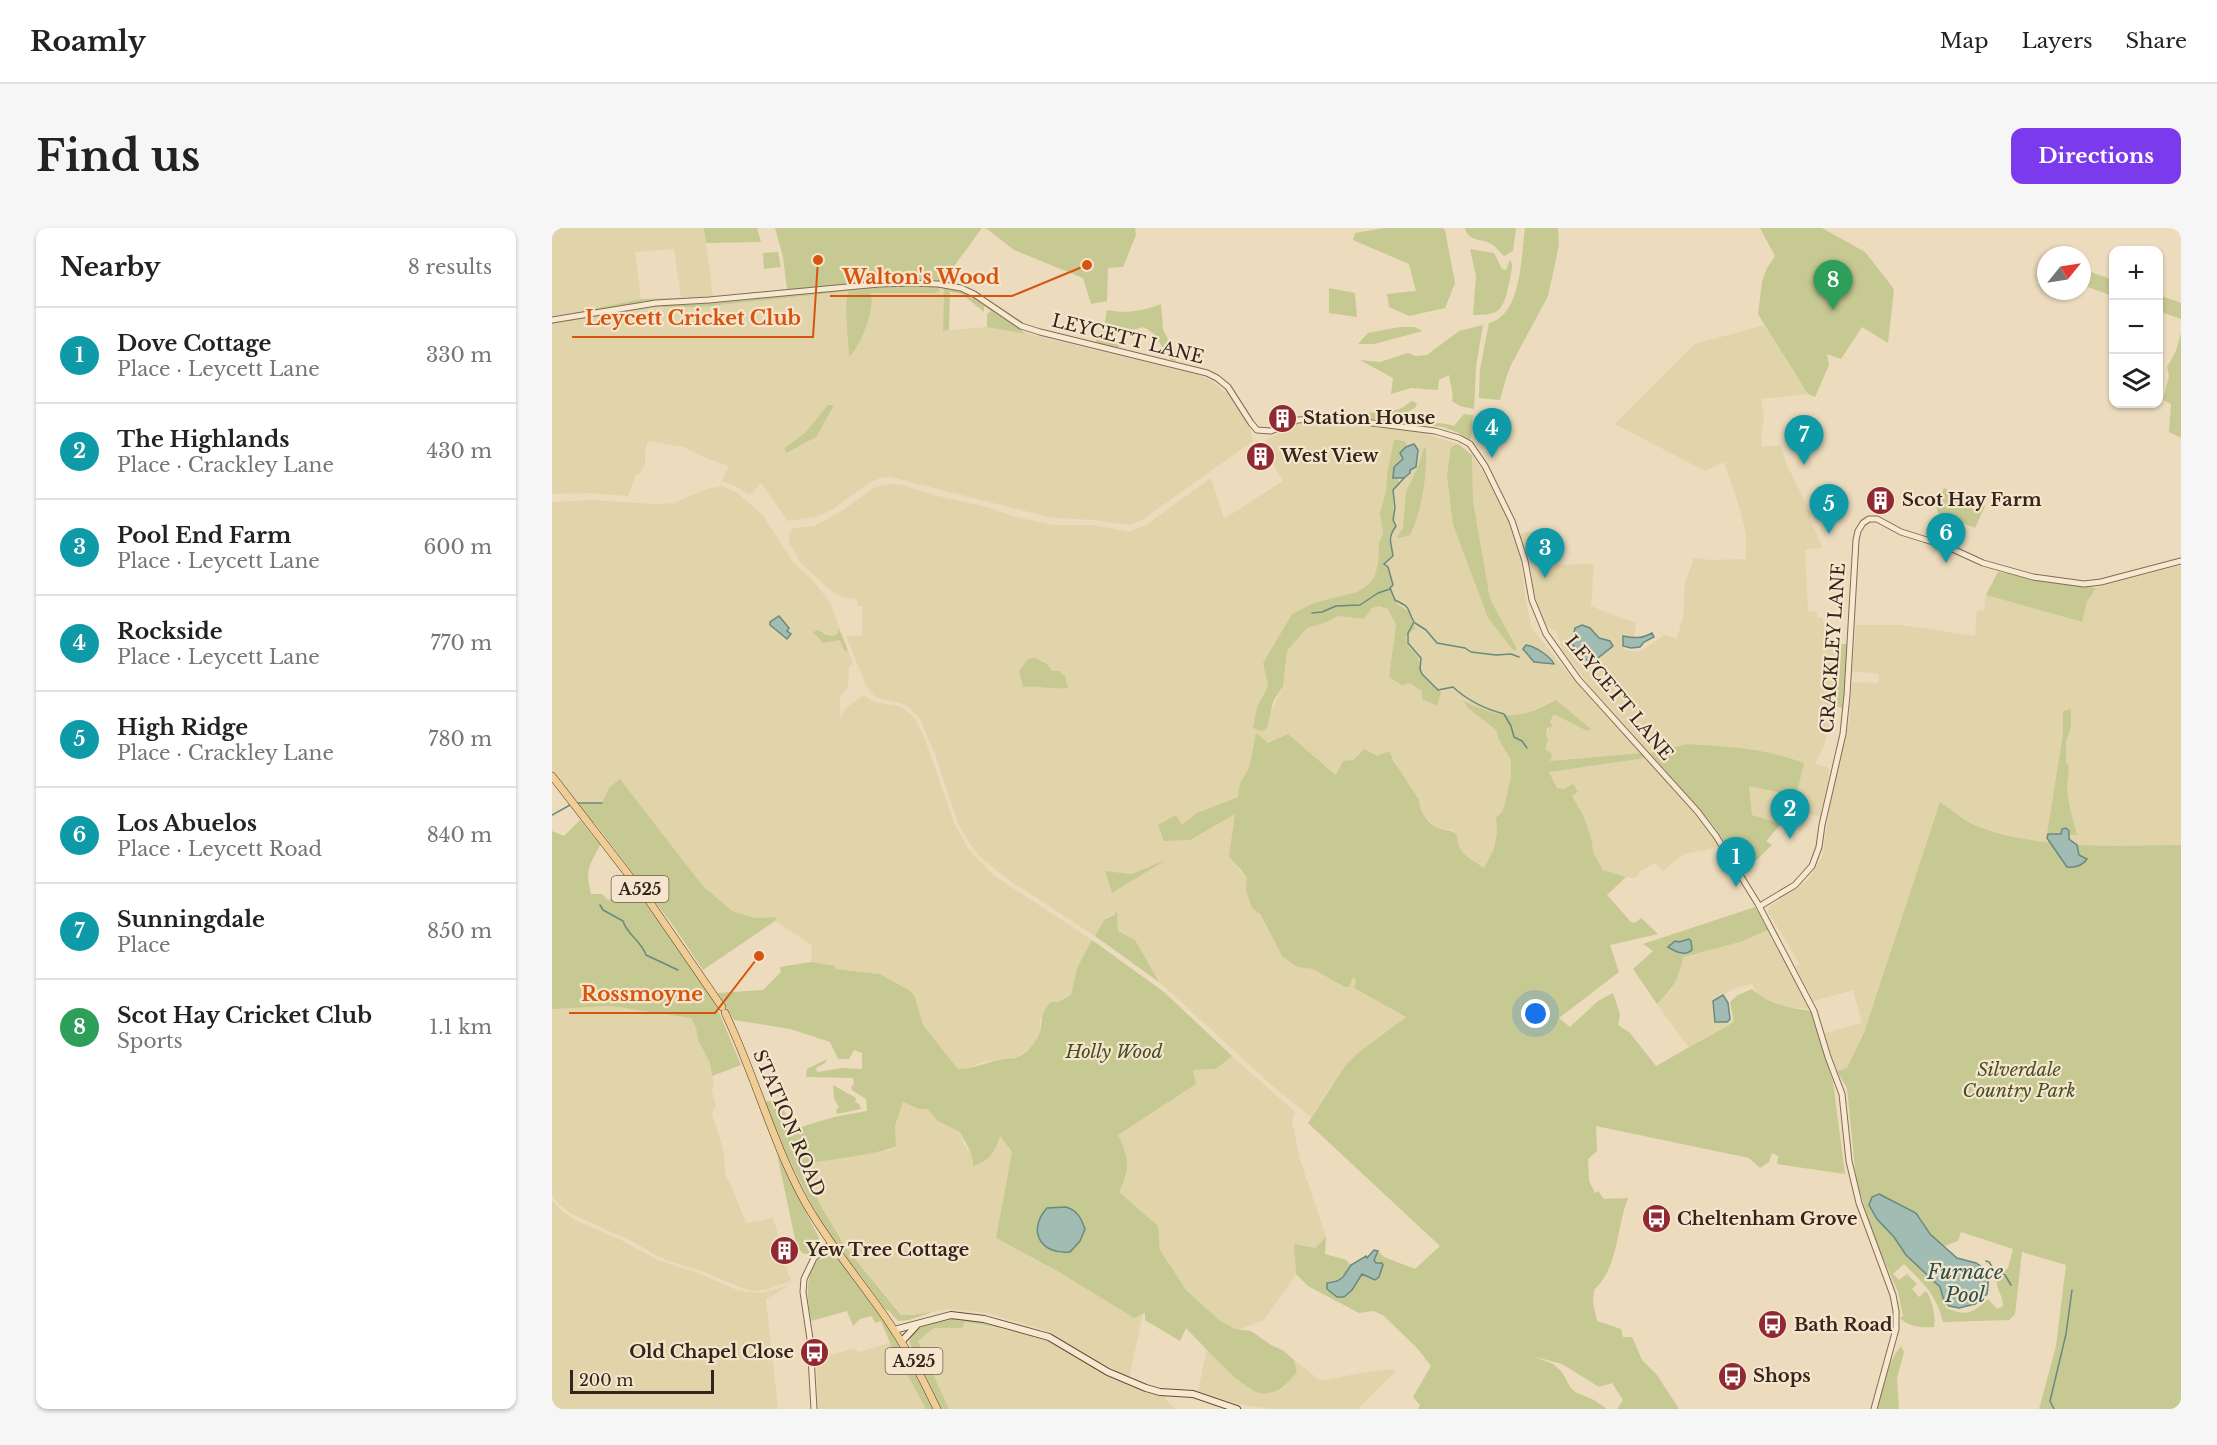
<!DOCTYPE html>
<html lang="en">
<head>
<meta charset="utf-8">
<style>
	body { margin:0; font-family:"Libre Baskerville",serif; background:#f6f6f6; color:#222 }
	.controls { position:absolute; right:18px; top:18px; display:grid; overflow:hidden; border-radius:12px; box-shadow:0 2px 4px #0004 }
	.controls button { width:54px; height:54px; display:grid; place-items:center; padding:0; border:0; border-bottom:2px solid #e0e0e0; background:#fff; color:#222; font:30px sans-serif }
	.compass { position:absolute; left:1485px; top:18px; width:54px; height:54px; border-radius:50%; background:#fff; box-shadow:0 2px 4px #0004; rotate:60deg }
	.scale { position:absolute; left:18px; bottom:15px; width:144px; box-sizing:border-box; padding-left:6px; border:3px solid #33251b; border-top:0; font-size:16px; line-height:21px; white-space:nowrap; color:#33251b; -webkit-text-stroke:4px #f4e5cc; paint-order:stroke }
	.you { position:absolute; left:984px; top:786px; width:21px; height:21px; margin:-15px; border:4px solid #fff; border-radius:50%; background:#1a73e8; box-shadow:0 0 0 9px #1a73e833 }
	.badge { display:grid; place-items:center; width:39px; height:39px; border-radius:50%; background:#7c3aed; color:#fff; font-size:20px; font-weight:700 }
	.pin { position:absolute; translate:-50% -50px; filter:drop-shadow(0 2px 3px #0008) }
	.pin::after { content:''; position:absolute; top:32px; width:21px; height:18px; background:inherit; clip-path:polygon(0 0,100% 0,50% 100%) }
	.list { margin:0; padding:0; list-style:none }
	h2 { display:flex; justify-content:space-between; align-items:center; height:78px; margin:0; padding:0 24px; font-size:26px }
	h2 small { font-size:20px; font-weight:400; color:#767676 }
	.list li { display:grid; grid-template-columns:39px 1fr auto; gap:18px; align-items:center; box-sizing:border-box; height:96px; padding:0 24px; border-top:2px solid #e0e0e0 }
	.list b { display:block; font-size:22px; white-space:nowrap }
	.list p { margin:0; font-size:20px; white-space:nowrap; color:#767676 }
	.list em { font-size:20px; font-style:normal; color:#767676 }
	.icon { flex:none; width:33px; height:33px; fill:none; stroke:currentColor; stroke-width:2; stroke-linecap:round; stroke-linejoin:round }
	.map { position:relative; flex:none; width:1629px; height:1181px; overflow:hidden; border-radius:12px }
	header { display:flex; align-items:center; gap:36px; box-sizing:border-box; height:84px; padding:0 30px; background:#fff; border-bottom:2px solid #e0e0e0 }
	header strong { font-size:28px }
	nav { display:flex; gap:33px; margin-inline-start:auto; font-size:21px }
	.intro { display:flex; align-items:center; justify-content:space-between; box-sizing:border-box; height:144px; padding:0 36px }
	h1 { margin:0; font-size:42px }
	.button { padding:15px 27px; border-radius:12px; background:#7c3aed; color:#fff; font-size:21px; font-weight:700 }
	main { display:flex; gap:36px; padding:0 36px }
	aside { flex:1; background:#fff; border-radius:12px; box-shadow:0 2px 4px #0004 }
	.map>svg:first-child { display:block }
	.farmland { fill:#e1d4ab; fill-rule:evenodd }
	.green { fill:#c6c992; fill-rule:evenodd }
	.water { fill:#a1bdb3; stroke:#698a7f; stroke-width:1.5 }
	.lines { fill:none; stroke-linecap:round; stroke-linejoin:round }
	.stream { stroke:#698a7f; stroke-width:1.5 }
	.tertiary-casing { stroke:#836b57; stroke-width:7 }
	.secondary-casing { stroke:#644d3b; stroke-width:8 }
	.primary-casing { stroke:#503a2c; stroke-width:8 }
	.tertiary { stroke:#f7e9d0; stroke-width:5 }
	.secondary { stroke:#f7e9d0; stroke-width:6 }
	.primary { stroke:#efcd95; stroke-width:7 }
	.labels { text-anchor:middle; stroke-width:4.5; stroke-linejoin:round; paint-order:stroke }
	.shield { fill:#f4e5cc; stroke:#6d5f50; stroke-width:1.5 }
	.shield-label { font-size:16px; font-weight:bold; fill:#33251b }
	.street-label { font-size:18px; fill:#33251b; stroke:#f4e5cc }
	.poi-label { font-size:18px; font-weight:bold; fill:#33251b; stroke:#f4e5cc; text-anchor:start }
	.park-label { font-size:18px; font-style:italic; fill:#474e23; stroke:#f4e5cc }
	.water-label { font-size:20px; font-style:italic; fill:#2b524d; stroke:#f4e5cc }
	.leader { fill:none; stroke:#d6540e; stroke-width:2 }
	.callout-dot { fill:#d6540e; stroke:#f4e5cc; stroke-width:2 }
	.callout-label { font-size:20px; text-anchor:middle; font-weight:bold; fill:#d6540e; stroke:#f4e5cc; stroke-width:4.5; stroke-linejoin:round; paint-order:stroke }
</style>
</head>
<body>
<header>
<strong>Roamly</strong>
<nav><a>Map</a><a>Layers</a><a>Share</a></nav>
</header>
<div class="intro"><h1>Find us</h1><a class="button">Directions</a></div>
<main>
<aside>
<h2>Nearby<small>8 results</small></h2>
<ul class="list">
<li><span class="badge" style="background:#0f9aa8">1</span><div><b>Dove Cottage</b><p>Place · Leycett Lane</p></div><em>330 m</em></li>
<li><span class="badge" style="background:#0f9aa8">2</span><div><b>The Highlands</b><p>Place · Crackley Lane</p></div><em>430 m</em></li>
<li><span class="badge" style="background:#0f9aa8">3</span><div><b>Pool End Farm</b><p>Place · Leycett Lane</p></div><em>600 m</em></li>
<li><span class="badge" style="background:#0f9aa8">4</span><div><b>Rockside</b><p>Place · Leycett Lane</p></div><em>770 m</em></li>
<li><span class="badge" style="background:#0f9aa8">5</span><div><b>High Ridge</b><p>Place · Crackley Lane</p></div><em>780 m</em></li>
<li><span class="badge" style="background:#0f9aa8">6</span><div><b>Los Abuelos</b><p>Place · Leycett Road</p></div><em>840 m</em></li>
<li><span class="badge" style="background:#0f9aa8">7</span><div><b>Sunningdale</b><p>Place</p></div><em>850 m</em></li>
<li><span class="badge" style="background:#2e9e5b">8</span><div><b>Scot Hay Cricket Club</b><p>Sports</p></div><em>1.1 km</em></li>
</ul>
</aside>
<div class="map">
<svg width="1629" height="1181" viewBox="0 0 1629 1181">
	<rect width="100%" height="100%" fill="#ecdbbd"/>
	<g class="farmland">
		<path d="M0,0h152l9,69h-32l-7,-48 -39,3 6,47 -89,18z"/>
		<path d="M392,60l-1,43 44,-4 21,2 191,46 10,4 19,15 22,34 3,13 -111,79 -13,5 -35,-5 -41,-2 -163,-41 -9,1 -11,4 -37,27 -14,7 -31,5 -27,-38 -11,12 -17,-10 -12,-4 8,-15 -21,-7 -25,-12 -35,-6 -3,10v13l-6,10h-3l-8,22 -41,-3 -35,1v-170l101,-17h48l149,-16z"/>
		<path d="M1213,97l43,69 -47,5 3,19 -3,16 1,13 19,-2 5,18 26,53 -2,2 12,29 -17,3 3,61 9,1v6h5l14,38 1,48 -14,44 -8,16 14,4 -1,14 -8,35 -12,-3 -7,18 -49,-17 -3,-30 46,11 8,-33 -38,-9 -48,-8 -30,-2 -37,9 -61,-68 -27,-36 -5,-16 -11,-8 -7,-15 -7,-24 -2,-21 -10,-32 26,-3 3,35 45,-1 -3,42 32,13 13,3 -2,16 -12,-2 2,14 15,2 25,-17 13,3 6,-20 2,-35 9,-25 17,2 35,-1v-26l-8,-30 -14,-41 -19,9 -90,-47 80,-80z"/>
		<path d="M763,194h19l81,9 43,13 -7,3 2,78 35,93 29,31 -27,-50 -17,-98 -1,-46 27,44 15,35 6,21 6,48 6,25 34,43 75,82 -92,8 -4,-12 1,-13 8,-23 33,17 -41,-25 -27,11 -25,-2 -26,-6 28,22 3,10 12,19v17l-6,28 -3,9 -6,5 1,13 -3,18 -10,20 -19,-13 -8,-12v-9l-5,-5 -15,-2 -13,-12 -34,-64 -13,4 -18,-3 -22,22 -49,-41 -20,9 -12,-9 -7,34 -9,15 -2,14 -41,16 -33,28 71,-28 4,57 8,7 -1,13 36,66 15,11 16,2 32,18 8,-10 3,2 -2,9 52,29 -48,36 -13,13 -34,51 -37,-30 -115,-105 -24,-42 -17,-9 -1,-19 -13,8 -9,16 -86,-56 -31,-25 -15,-22 -6,-13 -22,-66 -16,-37 -13,-12 -31,-8 -9,-12 -20,-49h16v-30h-5v-7l-14,-1 -14,-9 -29,-27 -11,-20v-8l4,-6 22,-2 28,-16 32,-23 16,-3 11,1 36,11 49,11 25,9 41,9h41l35,7 17,-7 65,-47 13,41 59,-38 -12,-20 -6,-20 30,-16zM842,213h10l3,3 -1,3 8,-3 -3,25 -18,21 2,18 -2,12v12l-3,3 -1,7 3,9 -1,7 -7,6 4,4 3,10 -1,10 7,16 11,7 -1,33 11,13 2,12 17,37 -15,-7v-8l-12,-9 -21,-5 7,-52 -8,-16 -9,-4 -7,3 -8,11 -27,-3 -10,6 -20,6 -20,23 -4,35 -12,26 -14,-5 11,-21 -5,-23 30,-49 42,-16 22,-6 12,-8 5,-6 4,-14 1,-21 4,-11 4,-58zM608,635l-48,30 -7,-21 27,2z"/>
		<path d="M170,258l14,6 26,22 31,48 18,17 19,23 23,62 -4,2 -1,21 -8,9v22l6,-10 17,-13 11,7 25,4 14,10 10,18 32,91 14,25 24,25 99,65 -15,28 -6,27 -13,7 -18,17v14l-8,13 -15,11 -34,5 -17,7h-8l-35,-44 -8,-28 -35,-23 -46,-5v-3l-23,-4 1,-17 -37,-24 1,-4 -21,1 -23,-7 -30,-26 -82,-106 -26,43 -42,-51v-269l38,-2 65,4 19,-1 32,-14z"/>
		<path d="M1629,337v284l-104,-4 -5,-3 -3,-7h8l-8,-31 -2,-16 2,-21 -3,-6v-19l5,-15 -8,-16v23l-16,104 8,11 -5,-3 -73,-19 -36,-23 -63,205 -16,26 -15,33 -10,3 -13,-38 38,-10 -9,-33 -40,11 -17,-34 4,-3 -32,-52 2,-6 28,-18 11,-10 13,-21 9,-56 18,-80 3,-39 26,1 1,-9 -27,-3 4,-46h45l74,11 2,-26 7,1 2,-16 95,27 6,-20 9,-14z"/>
		<path d="M1093,530l44,47 30,40 -8,4 -26,5 -10,6 -12,11 -7,-7h-3l-13,7 -2,5 -5,2 -7,-1 -23,-7 -10,-18 -1,-11 -8,-24 -12,-21 6,-4 -21,-4 -8,-17z"/>
		<path d="M1216,702l43,81 -6,-3 -24,-1 -22,-11 -7,-12 -15,3 -14,8 5,8 2,17h8l-32,17 -17,11 -32,-44 13,-12 10,-21 2,-14 58,-15z"/>
		<path d="M31,778h27l81,12 5,10 2,12 12,23 4,23 -3,2 5,18 -4,8 12,38 1,22 7,14 14,35 27,-5 7,22 -3,3v7l5,7 9,24 -26,9 -13,1 -13,-4 -32,-14 -46,-15 -28,-16 -63,-29 -13,-11 -5,-7v-186z"/>
		<path d="M680,828l63,56 -3,9 8,39 26,77 -11,11 -20,9 1,17 -32,46 -23,9h-6l-16,-9 -33,-30 -26,-40 -2,-24 -40,-34 9,-17 -10,-40 79,-51 -3,-14 23,-1z"/>
		<path d="M351,874l16,7h8l11,12 22,11 4,12 8,11 1,10 27,-29 12,17 -16,85 63,34 75,46 9,-4 -14,64 -85,-48 -58,-17 -37,-4 -46,7 -57,-68 -24,-40 -21,-43 75,-14h14l6,-5 -1,-20z"/>
		<path d="M0,972l9,10 14,10 44,19 39,21 45,15 36,16 24,2 27,-8 -24,14 12,110h-226z"/>
		<path d="M413,1094l83,17 71,42 16,6 30,7v5l10,10h-226l-31,-68 16,-13h28z"/>
		<path d="M338,1115l36,66h-108l-2,-57 8,-1 9,3 21,-5 5,3z"/>
		<path d="M655,1120l15,17 33,26 19,1 10,-5 13,-15 -3,-12 27,21 40,-8 31,-4 4,2 -38,38h-88l-32,-5 -40,-13z"/>
	</g>
	<g class="green">
		<path d="M152,0h53l4,14 -55,1z"/>
		<path d="M223,0h207l-39,53 32,10 48,31 -1,9 4,3 -39,-7v-13l4,-3 -7,-5v6l-22,-18 -12,-2 -1,38 -6,1 1,-43 -5,-1v5l-5,1h-64c7,12 -10,55 -21,64 0,-17 -6,-53 0,-66l-148,16h-48l-101,17v-7l89,-18 72,-2 74,-8 -4,-32z"/>
		<path d="M434,0h149l1,7 -13,32 -15,1 -1,33 -16,3 -8,-26 -69,-28z"/>
		<path d="M833,0h58l2,2 10,53 -10,25 -36,8 -20,-9 -2,-13 29,-3 -7,-27 -56,-24 2,-7z"/>
		<path d="M913,0h51l-3,23 -9,5c-4,-3 -7,-8 -11,-11 -10,-7 -25,-3 -28,-17z"/>
		<path d="M973,0h33l1,17 -11,51 -37,69 -5,13 -6,22 -21,-2 1,-29 9,-46c33,-8 32,-67 36,-95z"/>
		<path d="M1208,0h62l43,24 29,37 -6,54 -26,-16 -21,32 -14,-5 2,11 -14,32 -7,-3 -50,-80 4,-32 5,-14 8,-12z"/>
		<path d="M918,21l24,4 8,16 4,1 4,-10 2,4c0,8 -2,15 -4,23 -5,25 -10,28 -35,28l3,-39z"/>
		<path d="M226,24l3,15 -17,2 -1,-16z"/>
		<path d="M1530,41l31,11v16l-31,-11z"/>
		<path d="M777,60l26,5 2,24 -28,-4z"/>
		<path d="M1607,67l22,8v16l-22,-8z"/>
		<path d="M609,76l2,25 13,27v5l-5,-1 -18,-27 -9,-6 -36,9 4,7 8,1 -2,4 -23,-5 10,-21 2,-12c18,4 37,1 54,-6z"/>
		<path d="M931,97l-7,41 -2,43 -14,-3 -8,-5c2,-10 -2,-16 -3,-26l-10,5 -1,10 -27,-2 -20,6 2,-16 -33,-18 20,2 28,-9 8,3 11,-1 32,-24z"/>
		<path d="M848,99h14l9,4 -49,13h-16l10,-11z"/>
		<path d="M1629,105v105l-12,-6 2,-28 -8,-4 6,-24 -2,-9 9,-16z"/>
		<path d="M860,173l5,2 -2,5 -14,7c14,11 36,5 53,11l10,-12 9,1 -2,24 -3,2 -9,-8 -16,-6 -88,-10 1,-2c13,-4 27,-2 40,-5 7,-1 10,-6 16,-9z"/>
		<path d="M276,177h6l-18,32 -30,16 -1,-5 20,-15z"/>
		<path d="M842,212l10,1 3,3 -4,7 -1,10 -8,6 -1,11 5,1 2,5 -7,7c0,6 1,31 3,35l-7,10 4,20 -9,8 4,3 5,18 -2,3 6,16 11,7 7,17 -9,9 1,7 11,13 4,17 19,18 -4,14 -15,-7v-8l-12,-8 -8,2 -13,-8 7,-52 -8,-16 -9,-3 -7,2 -8,11 -26,-3 -11,6 -20,6 -20,23 -4,35 -10,16 -6,26 -5,3 -9,-3 4,-21 11,-21 -5,-23 29,-49 22,-11 43,-11 12,-8 5,-6 4,-14 1,-21 4,-10 -3,-20 6,-22 1,-17z"/>
		<path d="M906,216l14,11 1,46 17,98 27,50 -3,2 -26,-33 -35,-93 -6,-50 4,-28z"/>
		<path d="M872,220l2,1c1,28 -4,61 -16,86l-11,3 -2,-1 6,-9 3,-36 12,-25z"/>
		<path d="M1392,260l41,18 -10,22 -37,-15 -2,-6z"/>
		<path d="M1446,344l98,16 -9,14 -5,20 -96,-27z"/>
		<path d="M287,401l9,22h-3l-5,-11 -17,3 -10,-11 5,-2c7,4 9,7 18,5z"/>
		<path d="M1286,416h10l-5,64 -7,-2 -1,-55z"/>
		<path d="M483,430l12,6 5,7h7l6,5 3,12c-15,2 -30,-3 -45,-1l-4,-16 9,-12z"/>
		<path d="M1004,472l35,29 -4,2 -33,-17 -4,8 3,4 -6,2 -1,8 2,4 -3,9 7,5 -2,7 91,-8 4,5 -96,14 8,16 7,1 9,-5 5,8 -6,4 12,21 8,24 1,11 10,18 23,7 -19,18 24,27 4,1 6,-5 17,16 -48,11 9,27 -60,46 11,9 28,-26 15,-8 7,21 -2,11 12,8 26,33 78,-44 -4,-20 8,-7 14,-6c17,16 37,19 59,22l22,71 12,92 -68,-10 1,-8 -6,-3 -3,9 -9,6 -11,-10 -153,-32 1,25 -9,8 1,22 6,12 3,-2 6,8 24,-1c-12,30 -9,69 -34,92l-1,13 4,18 24,8 2,8h9l10,23 15,15 22,34h-62l6,-9 -11,-17 -13,4 -37,-23 -30,-8 21,8 9,8 8,15 5,5 19,8 13,9h-189l2,-4 -7,-8 18,-31 -14,-18 -33,-32 -10,-5 -15,2 -51,-27 -12,-12 -2,-30 21,4 11,-11 -1,17 21,6 5,5c-6,9 -10,16 -22,16l15,16 8,-7 10,-16 14,-10 -2,-4 4,-9 6,6 31,12 25,-23 -132,-123 37,-57 13,-13 48,-36 -52,-29 2,-8 -3,-3 -4,10h-4l-32,-18 -16,-2 -15,-11 -22,-42 -8,-6 -6,-18 1,-13 -18,-21 6,-42 -45,26 -26,1 -6,-16 18,-10 6,10 15,-12 41,-16 2,-14 9,-15 7,-35 12,10 20,-9 48,41 7,-14 10,-1 11,-11 13,7 13,-5 3,9 26,40c0,11 9,24 19,28 8,3 13,1 19,7 0,19 13,23 27,33l10,-19 3,-18 -1,-13 6,-6 3,-8 6,-28v-16l-12,-20 -3,-10 -28,-22 -5,-7c39,17 53,21 93,-1z"/>
		<path d="M1519,481v18l-5,15v19l3,6 -2,21 2,16 8,31h-8v-4l-7,3h-15l16,-100v-23z"/>
		<path d="M1135,516c38,2 81,5 117,19l-8,33 -47,-10 3,29 29,9 -15,17 6,4 -27,26 -33,-47 -62,-71z"/>
		<path d="M68,551l82,106 30,26 23,7 21,-1 -1,4 -72,49 -28,-42 -81,-106 -3,5 -18,-24h29l7,-15z"/>
		<path d="M1388,574c12,8 25,20 39,25 64,23 135,19 202,18v564h-142l17,-63 10,-81 -44,-13 -7,62 -6,6 -66,2c-7,-28 -19,-38 -39,-58l-11,10 6,6 8,-6 10,10 -5,5 7,8 7,-6c6,9 10,24 8,36 -12,1 -25,0 -34,-9l3,-2 -5,-24 -23,-52 -19,-61 -9,-91 -10,-17 10,-3 18,-38zM1327,966l41,23 10,17 12,13 16,-6 3,-9 52,17 -5,19c-22,15 -5,21 -5,38l-6,3 -9,-10c-15,14 -22,18 -42,9l-6,-21 -34,-32 -12,-18 -17,-18z"/>
		<path d="M28,592l20,25c-11,22 -15,23 -9,49h11l6,6 6,-3 3,-10 3,6 8,-3 2,-8 61,84 24,37 26,62 -29,11 -2,-13 -12,-23 -2,-12 -5,-10 -81,-12 -58,3v-178l12,5z"/>
		<path d="M614,632l-54,33 -7,-22 27,3z"/>
		<path d="M1203,679l13,23 -28,12 -57,15c-4,21 -10,32 -26,47l-24,-35 20,-18 -10,-7z"/>
		<path d="M565,683l1,20 17,9 24,42 -64,-46 9,-16 10,-5z"/>
		<path d="M540,712l72,52 68,64 -16,13 -23,1 3,14 -78,51c11,24 13,33 1,57l39,34 2,24 26,40 33,30 16,9 16,2 20,14 13,6 10,9 3,12c-7,8 -14,18 -25,20 -5,2 -12,2 -18,-1 -23,-13 -49,-44 -68,-63l-6,13 -35,-21v-7l-11,5 -75,-46 -63,-34 16,-86 -12,-16c-6,17 -10,25 -27,30 1,-12 -8,-24 -13,-34l-22,-11 -11,-12h-8l-16,-7 -8,24 1,20c-9,7 -78,15 -95,19l21,43 24,40 55,67h12l22,-4 -26,9 -11,1 -9,-10 -3,-1 -61,-82 -16,-28 -23,-47 -21,-51c19,-6 20,15 29,27l40,-12 33,-6 -1,-12 -14,-9 -1,-4 3,-1 -1,-7 -47,-1 1,-8 20,-10 -2,4 -9,5 1,4 25,-4 20,1v-16l-8,-3 -5,9h-11l-8,-17 -40,-13 -56,-9 -16,-27 45,-3 18,-18 -1,-5 31,-5 24,4v3l45,5 30,17 5,6 8,28 35,44c12,1 32,-8 46,-10 4,-1 10,0 14,-2 9,-4 19,-16 22,-25 3,-13 0,-19 11,-30h7l13,-7 6,-27z"/>
		<path d="M281,857l23,13 -1,4 4,2 2,5 -24,5 -1,-5 3,-1 -5,-10z"/>
		<path d="M225,926l42,84v8l-10,8h-5l-7,-6z"/>
		<path d="M278,1028l9,4 43,57 15,23 37,69h-8l-36,-66 -9,-22 -6,2 -3,-7 -12,3 -7,7 -6,-15 -36,10c-3,-22 -8,-44 7,-61z"/>
		<path d="M392,1090h24l38,11 -41,-7 -3,6h-28l-16,13 31,68h-8l-32,-67c3,-14 22,-21 35,-24z"/>
		<path d="M1349,1118l3,6 -7,26 2,31h-22c5,-22 10,-46 24,-63z"/>
	</g>
	<g class="water">
		<path d="M862,216l4,6 -2,17 -6,3v3l-6,5h-11l1,-11 9,-8 -3,-6 6,-6z"/>
		<path d="M227,388l10,12 -2,3 4,3 -4,5 -17,-14v-3z"/>
		<path d="M1030,397l8,3 9,10 11,3 3,5 -19,15 -4,1 -10,-6 -8,-13 3,-15z"/>
		<path d="M1100,405l2,4 -10,5 -4,5 -9,1 -8,-2v-10c11,2 19,3 29,-3z"/>
		<path d="M974,417c9,1 25,12 28,19l-20,-2 -11,-13z"/>
		<path d="M1514,600l3,3v8l8,6 2,10 8,4c-5,7 -12,9 -20,8l-20,-29 1,-4h13l1,-5z"/>
		<path d="M1137,711l2,2 1,9c-8,7 -17,1 -24,-3l7,-6 4,1z"/>
		<path d="M1171,767l5,8 2,16 -3,3h-12l-2,-21z"/>
		<path d="M1327,966l37,19 14,21 27,24 19,5 9,6 4,7 -2,18 -12,10 -16,4 -10,-2 -5,-5 -4,-14 -34,-32 -12,-18 -17,-18 -8,-14 3,-8z"/>
		<path d="M514,979c12,4 15,11 19,22l-5,12 -10,11c-30,3 -43,-22 -23,-44z"/>
		<path d="M822,1022l4,1 -4,9 2,3h6l1,2 -4,12 -4,3 -13,-6 -10,16 -8,7h-7l-10,-8v-6l10,-2 6,-4 8,-12 15,-9 1,2z"/>
	</g>
	<g class="lines">
		<g class="stream">
			<path d="M852,250l-11,12 2,18 -2,12 3,6c-9,13 -5,15 -3,30l-9,8 4,3 5,18 -3,3 5,12c18,9 10,6 19,22l-6,11v10l13,15 -1,11 2,5 16,16 15,-3c14,13 32,22 51,27l7,12 3,11 8,4 5,7"/>
			<path d="M760,385l10,-1 14,-6 24,-1 18,-12 12,-4"/>
			<path d="M863,395l11,7 11,13 28,5 6,4 25,3 15,-1 8,3"/>
			<path d="M25,575h25"/>
			<path d="M0,587l18,-10"/>
			<path d="M48,677l3,5 20,11c4,14 18,19 23,34l32,15"/>
			<path d="M1434,1033l3,1 6,9 10,4 6,10"/>
			<path d="M1502,1181l-4,-8 16,-67 6,-44"/>
		</g>
		<defs>
			<g id="tertiary">
				<path d="M0,92l104,-17 53,-3 170,-16 33,-1 26,1 23,4 13,6 47,32 19,6 167,41 10,5 11,9 23,36 6,7 14,1 27,-11 35,-2 102,13 24,7 11,6 15,22 27,55 13,40 7,39 14,34 32,45 120,133 18,24 42,68 56,107 14,46 14,37 7,67 10,42 34,92 3,16v18l-22,80"/>
				<path d="M1208,678l35,-21 17,-19 7,-19 3,-22 21,-91 4,-39 9,-155 2,-9 5,-8 6,-4h8l24,13 45,14 37,17 50,14 51,7 17,-2 80,-21"/>
				<path d="M262,1181l-4,-70 -7,-47 1,-13 10,-21 18,-15"/>
			</g>
			<g id="secondary">
				<path d="M342,1102l57,-15 33,4 65,18 59,35 38,16 14,4 33,2 44,15"/>
				<path d="M350,1113l14,-15"/>
			</g>
			<g id="primary">
				<path d="M0,548l97,125 73,106"/>
				<path d="M173,785c30,62 47,129 80,189 23,41 54,77 81,116 20,29 36,59 51,91"/>
			</g>
		</defs>
		<use href="#tertiary" class="tertiary-casing"/>
		<use href="#secondary" class="secondary-casing"/>
		<use href="#primary" class="primary-casing"/>
		<use href="#tertiary" class="tertiary"/>
		<use href="#secondary" class="secondary"/>
		<use href="#primary" class="primary"/>
	</g>
	<defs>
		<symbol id="building-disc" viewBox="-11 -11 22 22"><circle r="9.5" fill="#902931" stroke="#f4e5cc"/><path d="M-4-6H4V6H1V3H-1V6H-4ZM-2.5-4.3h1.7v1.8h-1.7ZM.8-4.3h1.7v1.8H.8ZM-2.5-1h1.7V.8h-1.7ZM.8-1h1.7V.8H.8Z" fill="#fff"/></symbol>
		<symbol id="bus-disc" viewBox="-11 -11 22 22"><circle r="9.5" fill="#902931" stroke="#f4e5cc"/><path d="M-5-6H5V4H4V6H2V4H-2V6H-4V4H-5ZM-3.5-4V0h7V-4ZM-3.5 1.2v1.5H-2V1.2ZM2 1.2v1.5H3.5V1.2Z" fill="#fff"/></symbol>
	</defs>
	<g fill-rule="evenodd">
		<use href="#building-disc" x="714" y="174" width="33" height="33"/>
		<use href="#building-disc" x="692" y="212" width="33" height="33"/>
		<use href="#building-disc" x="1312" y="256" width="33" height="33"/>
		<use href="#bus-disc" x="1088" y="974" width="33" height="33"/>
		<use href="#building-disc" x="216" y="1006" width="33" height="33"/>
		<use href="#bus-disc" x="1204" y="1080" width="33" height="33"/>
		<use href="#bus-disc" x="246" y="1108" width="33" height="33"/>
		<use href="#bus-disc" x="1164" y="1132" width="33" height="33"/>
	</g>
	<g class="labels">
		<g class="shield">
			<rect x="59.5" y="648" width="57" height="26" rx="4.5"/>
			<rect x="333.5" y="1120" width="57" height="26" rx="4.5"/>
		</g>
		<g class="shield-label">
			<text x="88" y="667">A525</text>
			<text x="362" y="1139">A525</text>
		</g>
		<g class="street-label">
			<text transform="translate(576 111) rotate(14)" y="6">LEYCETT LANE</text>
			<text transform="translate(1281 420) rotate(-86)" y="6">CRACKLEY LANE</text>
			<text transform="translate(1067 470) rotate(50)" y="6">LEYCETT LANE</text>
			<text transform="translate(237 895) rotate(67)" y="6">STATION ROAD</text>
		</g>
		<g class="poi-label">
			<text x="751" y="196">Station House</text>
			<text x="729" y="234">West View</text>
			<text x="1350" y="278">Scot Hay Farm</text>
			<text x="1125" y="997">Cheltenham Grove</text>
			<text x="254" y="1028">Yew Tree Cottage</text>
			<text x="1242" y="1103">Bath Road</text>
			<text x="242" y="1130" text-anchor="end">Old Chapel Close</text>
			<text x="1201" y="1154">Shops</text>
		</g>
		<g class="park-label">
			<text x="562" y="830">Holly Wood</text>
			<text x="1467" y="848">Silverdale<tspan x="1467" dy="21">Country Park</tspan></text>
		</g>
		<g class="water-label">
			<text x="1413" y="1051">Furnace<tspan x="1413" dy="23">Pool</tspan></text>
		</g>
	</g>
	<path class="leader" d="M535 37L460 68H278M266 32L261 109H20M207 728L163 785H17"/>
	<g class="callout-dot">
		<circle cx="535" cy="37" r="6"/>
		<circle cx="266" cy="32" r="6"/>
		<circle cx="207" cy="728" r="6"/>
	</g>
	<g class="callout-label">
		<text x="369" y="56">Walton's Wood</text>
		<text x="141" y="97">Leycett Cricket Club</text>
		<text x="90" y="773">Rossmoyne</text>
	</g>
</svg>
<div class="controls">
<button>+</button>
<button>−</button>
<button><svg class="icon" aria-label="layers" viewBox="0 0 24 24"><path d="M12 4l9 5-9 5-9-5zM3 14l9 5 9-5"/></svg></button>
</div>
<svg class="compass" viewBox="-18 -18 36 36"><path d="M0-13l5 13h-10z" fill="#e53935"/><path d="M0 13l5-13h-10z" fill="#767676"/></svg>
<div class="scale">200 m</div>
<div class="you"></div>
<div class="pin badge" style="left:1184px;top:659px;background:#0f9aa8">1</div>
<div class="pin badge" style="left:1238px;top:611px;background:#0f9aa8">2</div>
<div class="pin badge" style="left:993px;top:350px;background:#0f9aa8">3</div>
<div class="pin badge" style="left:940px;top:230px;background:#0f9aa8">4</div>
<div class="pin badge" style="left:1277px;top:306px;background:#0f9aa8">5</div>
<div class="pin badge" style="left:1394px;top:335px;background:#0f9aa8">6</div>
<div class="pin badge" style="left:1252px;top:237px;background:#0f9aa8">7</div>
<div class="pin badge" style="left:1281px;top:82px;background:#2e9e5b">8</div>
</div>
</main>
</body>
</html>
